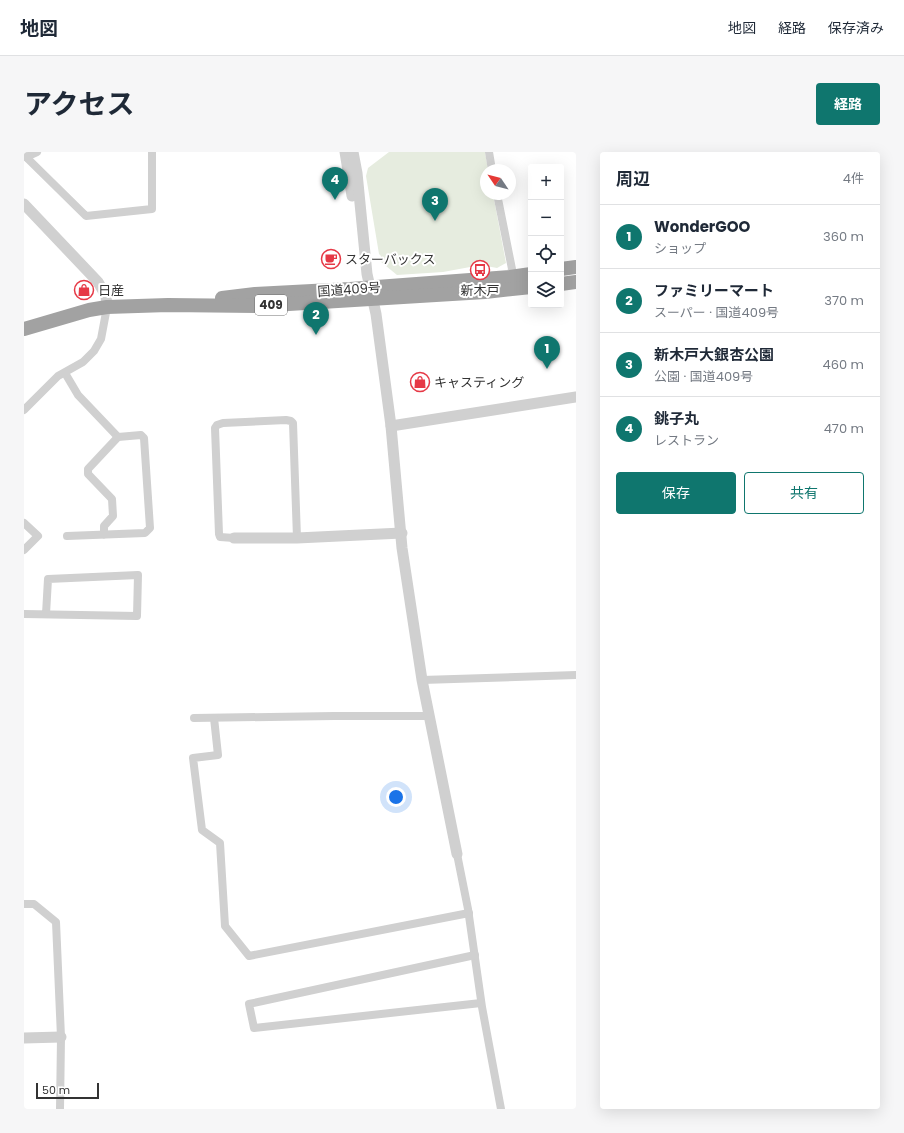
<!DOCTYPE html>
<html lang="ja">
<head>
<meta charset="utf-8">
<style>
	body { margin:0; font-family:Poppins,"Noto Sans JP",sans-serif; background:#f6f6f7; color:#1f2937 }
	.controls { position:absolute; right:12px; top:12px; display:grid; overflow:hidden; border-radius:4px; box-shadow:0 4px 16px #0002 }
	.controls button { width:36px; height:36px; display:grid; place-items:center; padding:0; border:0; border-bottom:1px solid #e0e1e3; background:#fff; color:#1f2937; font:20px sans-serif }
	.compass { position:absolute; left:456px; top:12px; width:36px; height:36px; border-radius:50%; background:#fff; box-shadow:0 4px 16px #0002; rotate:305deg }
	.scale { position:absolute; left:12px; bottom:10px; width:63px; box-sizing:border-box; padding-left:4px; border:2px solid #333; border-top:0; font-size:11px; line-height:14px; white-space:nowrap; color:#333; -webkit-text-stroke:3px #fff; paint-order:stroke }
	.you { position:absolute; left:372px; top:645px; width:14px; height:14px; margin:-10px; border:3px solid #fff; border-radius:50%; background:#1a73e8; box-shadow:0 0 0 6px #1a73e833 }
	.badge { display:grid; place-items:center; width:26px; height:26px; border-radius:50%; background:#0f766e; color:#fff; font-size:13px; font-weight:700 }
	.pin { position:absolute; translate:-50% -33px; filter:drop-shadow(0 1px 2px #0008) }
	.pin::after { content:''; position:absolute; top:21px; width:14px; height:12px; background:inherit; clip-path:polygon(0 0,100% 0,50% 100%) }
	.list { margin:0; padding:0; list-style:none }
	h2 { display:flex; justify-content:space-between; align-items:center; height:52px; margin:0; padding:0 16px; font-size:17px }
	h2 small { font-size:13px; font-weight:400; color:#747a83 }
	.list li { display:grid; grid-template-columns:26px 1fr auto; gap:12px; align-items:center; box-sizing:border-box; height:64px; padding:0 16px; border-top:1px solid #e0e1e3 }
	.list b { display:block; font-size:15px; white-space:nowrap }
	.list p { margin:0; font-size:13px; white-space:nowrap; color:#747a83 }
	.list em { font-size:13px; font-style:normal; color:#747a83 }
	.actions { display:flex; gap:8px; padding:12px 16px }
	.actions a { flex:1; padding:9px 0; border:1px solid #0f766e; border-radius:4px; text-align:center; font-size:14px; color:#0f766e }
	.actions .main { background:#0f766e; color:#fff }
	.icon { flex:none; width:22px; height:22px; fill:none; stroke:currentColor; stroke-width:2; stroke-linecap:round; stroke-linejoin:round }
	.map { position:relative; flex:none; width:552px; height:957px; overflow:hidden; border-radius:4px }
	header { display:flex; align-items:center; gap:24px; box-sizing:border-box; height:56px; padding:0 20px; background:#fff; border-bottom:1px solid #e0e1e3 }
	header strong { font-size:19px }
	nav { display:flex; gap:22px; margin-inline-start:auto; font-size:14px }
	.intro { display:flex; align-items:center; justify-content:space-between; box-sizing:border-box; height:96px; padding:0 24px }
	h1 { margin:0; font-size:28px }
	.button { padding:10px 18px; border-radius:4px; background:#0f766e; color:#fff; font-size:14px; font-weight:700 }
	main { display:flex; gap:24px; padding:0 24px }
	aside { flex:1; background:#fff; border-radius:4px; box-shadow:0 4px 16px #0002 }
	.map>svg:first-child { display:block }
	.green { fill:#e6ecdf }
	.lines { fill:none; stroke-linecap:round; stroke-linejoin:round }
	.minor { stroke:#d0d0d0; stroke-width:8 }
	.tertiary { stroke:#d0d0d0; stroke-width:11 }
	.trunk { stroke:#a2a2a2; stroke-width:14 }
	.labels { text-anchor:middle; stroke-width:4; stroke-linejoin:round; paint-order:stroke }
	.shield { fill:#fff; stroke:#707070; stroke-width:1 }
	.shield-label { font-size:12px; font-weight:bold; fill:#333 }
	.poi-label { font-size:13px; fill:#333; stroke:#fff; text-anchor:start }
	.street-label { font-size:13px; fill:#333; stroke:#fff }
</style>
</head>
<body>
<header>
<strong>地図</strong>
<nav><a>地図</a><a>経路</a><a>保存済み</a></nav>
</header>
<div class="intro"><h1>アクセス</h1><a class="button">経路</a></div>
<main>
<div class="map">
<svg width="552" height="957" viewBox="0 0 552 957">
	<rect width="100%" height="100%" fill="#fff"/>
	<path class="green" d="M365,0h96l3,18h-2v24h7l13,69 -9,5 -16,-3 -38,7 -46,3 -17,-14 1,-5 -2,-2 -13,-78 2,-8z"/>
	<g class="lines">
		<g class="minor">
			<path d="M465,0l3,18"/>
			<path d="M0,3l62,61 66,-7v-57"/>
			<path d="M2,5l11,-5"/>
			<path d="M473,42l15,75 -2,8"/>
			<path d="M41,221l13,22 40,42"/>
			<path d="M0,258l34,-34 25,-14 11,-11 7,-12 6,-32"/>
			<path d="M0,371l14,13 -14,14"/>
			<path d="M43,384l78,-3 5,-5 -6,-90 -3,-3 -23,2 -30,32v5l24,25 1,17 -9,10v9"/>
			<path d="M210,386l-14,-1 -1,-3 -4,-106 2,-3 6,-2 63,-3 5,1 2,2 4,115"/>
			<path d="M0,462l113,2 1,-41 -90,4 -2,35"/>
			<path d="M398,528l154,-5"/>
			<path d="M170,566l140,-2h94"/>
			<path d="M190,566l4,37 -25,3 9,72 18,13 5,83 24,30 220,-43"/>
			<path d="M433,702l11,55 14,98 19,102"/>
			<path d="M0,752h10l22,18 5,115 -1,72"/>
			<path d="M451,803l-226,49 5,24 227,-25"/>
		</g>
		<g class="tertiary">
			<path d="M321,0l7,44"/>
			<path d="M329,0l4,21 10,101 9,40 15,112 11,122 20,132 35,174"/>
			<path d="M0,52l74,78 8,14 1,11"/>
			<path d="M367,274l185,-29"/>
			<path d="M210,386h63l105,-5"/>
			<path d="M0,886l37,-1"/>
		</g>
		<g class="trunk">
			<path d="M537,117l15,-2"/>
			<path d="M537,132l15,-2"/>
			<path d="M198,146l33,-4 95,-5 160,-12 21,-3"/>
			<path d="M0,177l65,-19 18,-3 61,-2 88,1 229,-14 46,-5"/>
		</g>
	</g>
	<defs>
		<symbol id="cafe-ring" viewBox="-11 -11 22 22"><circle r="9.5" fill="#fff" stroke="#e63946" stroke-width="1.5"/><path d="M-5.5-4.5H6V0H3Q3 3.5 0 3.5H-2.5Q-5.5 3.5-5.5 0ZM3-3.2v2h1.7v-2ZM-6 4.5H4V6H-6Z" fill="#e63946"/></symbol>
		<symbol id="bus-ring" viewBox="-11 -11 22 22"><circle r="9.5" fill="#fff" stroke="#e63946" stroke-width="1.5"/><path d="M-5-6H5V4H4V6H2V4H-2V6H-4V4H-5ZM-3.5-4V0h7V-4ZM-3.5 1.2v1.5H-2V1.2ZM2 1.2v1.5H3.5V1.2Z" fill="#e63946"/></symbol>
		<symbol id="shop-ring" viewBox="-11 -11 22 22"><circle r="9.5" fill="#fff" stroke="#e63946" stroke-width="1.5"/><path d="M-5-2.5h2.3a2.7 3.5 0 0 1 5.4 0H5L5.5 6h-11ZM-1.5-2.5h3a1.5 2.3 0 0 0-3 0Z" fill="#e63946"/></symbol>
	</defs>
	<g fill-rule="evenodd">
		<use href="#cafe-ring" x="296" y="96" width="22" height="22"/>
		<use href="#bus-ring" x="445" y="107" width="22" height="22"/>
		<use href="#shop-ring" x="49" y="127" width="22" height="22"/>
		<use href="#shop-ring" x="385" y="219" width="22" height="22"/>
	</g>
	<g class="labels">
		<rect class="shield" x="231" y="143" width="32" height="20" rx="3"/>
		<g class="shield-label">
			<text x="247" y="157">409</text>
		</g>
		<g class="poi-label">
			<text x="321" y="112">スターバックス</text>
			<text x="74" y="143">日産</text>
			<text x="456" y="143" text-anchor="middle">新木戸</text>
			<text x="410" y="235">キャスティング</text>
		</g>
		<g class="street-label">
			<text transform="translate(325 137) rotate(-4)" y="5">国道409号</text>
		</g>
	</g>
</svg>
<div class="controls">
<button>+</button>
<button>−</button>
<button><svg class="icon" aria-label="locate" viewBox="0 0 24 24"><circle cx="12" cy="12" r="6"/><path d="M12 2v4M12 18v4M2 12h4M18 12h4"/></svg></button>
<button><svg class="icon" aria-label="layers" viewBox="0 0 24 24"><path d="M12 4l9 5-9 5-9-5zM3 14l9 5 9-5"/></svg></button>
</div>
<svg class="compass" viewBox="-18 -18 36 36"><path d="M0-13l5 13h-10z" fill="#e53935"/><path d="M0 13l5-13h-10z" fill="#747a83"/></svg>
<div class="scale">50 m</div>
<div class="you"></div>
<div class="pin badge" style="left:523px;top:217px">1</div>
<div class="pin badge" style="left:292px;top:183px">2</div>
<div class="pin badge" style="left:411px;top:69px">3</div>
<div class="pin badge" style="left:311px;top:48px">4</div>
</div>
<aside>
<h2>周辺<small>4件</small></h2>
<ul class="list">
<li><span class="badge">1</span><div><b>WonderGOO</b><p>ショップ</p></div><em>360 m</em></li>
<li><span class="badge">2</span><div><b>ファミリーマート</b><p>スーパー · 国道409号</p></div><em>370 m</em></li>
<li><span class="badge">3</span><div><b>新木戸大銀杏公園</b><p>公園 · 国道409号</p></div><em>460 m</em></li>
<li><span class="badge">4</span><div><b>銚子丸</b><p>レストラン</p></div><em>470 m</em></li>
</ul>
<div class="actions"><a class="main">保存</a><a>共有</a></div>
</aside>
</main>
</body>
</html>
